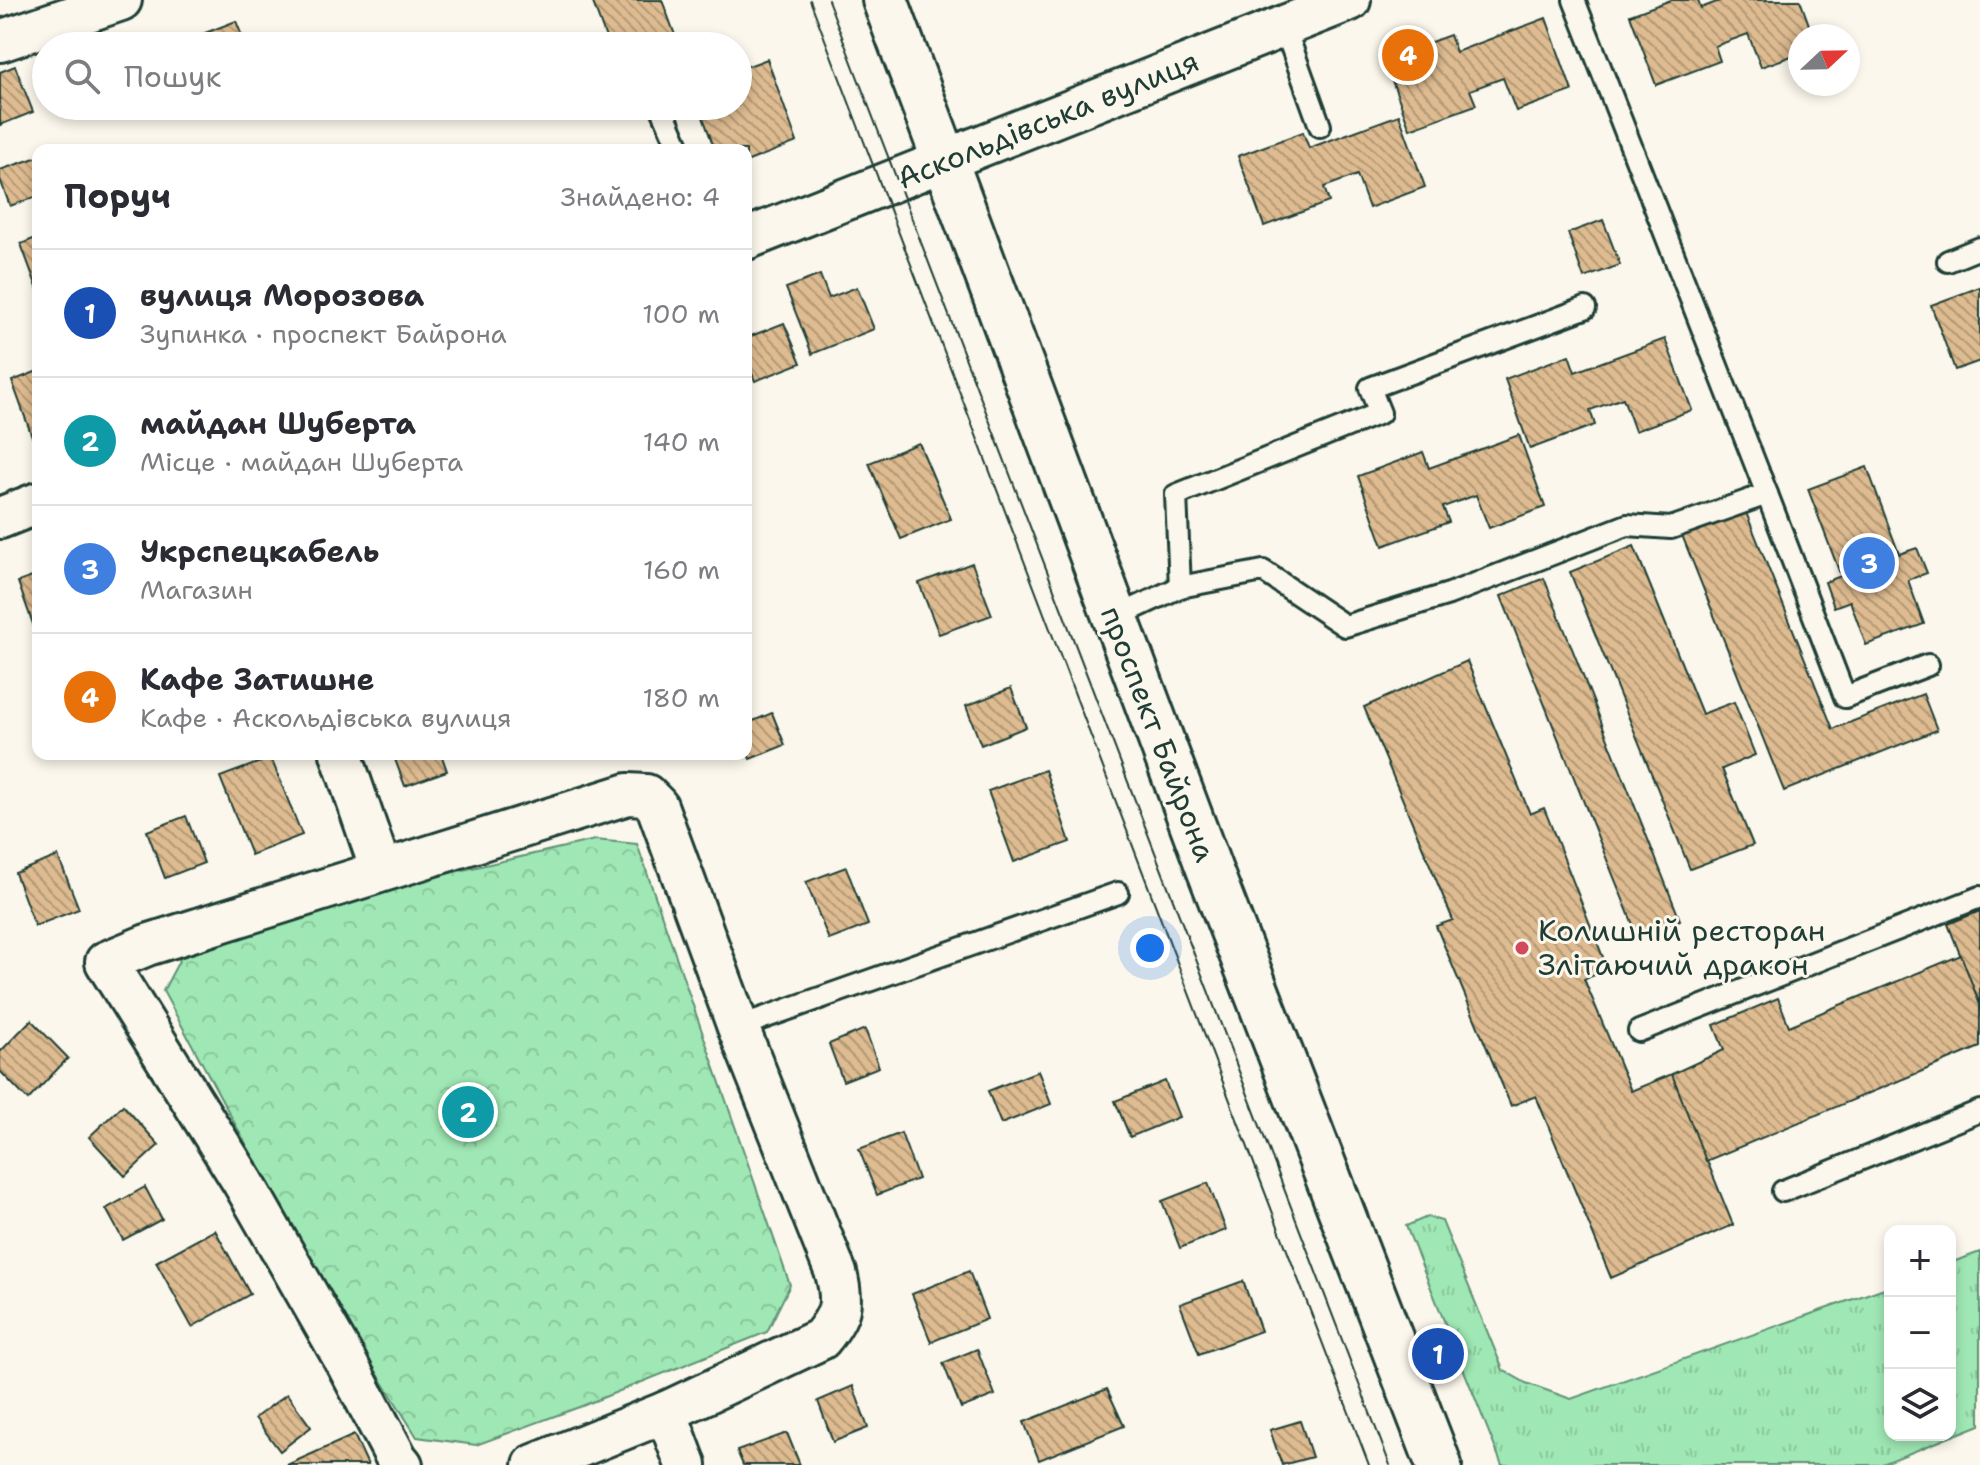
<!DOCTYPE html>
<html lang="uk">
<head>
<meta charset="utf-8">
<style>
	body { margin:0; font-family:"Shantell Sans",sans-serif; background:#f7f7f7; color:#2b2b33 }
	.controls { position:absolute; right:24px; bottom:24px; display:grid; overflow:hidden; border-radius:16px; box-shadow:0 4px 12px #0003 }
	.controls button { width:72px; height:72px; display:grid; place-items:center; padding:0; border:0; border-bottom:2px solid #e1e1e2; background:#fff; color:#2b2b33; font:40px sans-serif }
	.compass { position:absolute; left:1788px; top:24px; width:72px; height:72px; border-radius:50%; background:#fff; box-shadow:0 4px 12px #0003; rotate:68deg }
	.you { position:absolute; left:1150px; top:948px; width:28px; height:28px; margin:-20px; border:6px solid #fff; border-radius:50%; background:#1a73e8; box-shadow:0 0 0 12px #1a73e833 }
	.badge { display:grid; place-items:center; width:52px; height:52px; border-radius:50%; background:#1a73e8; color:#fff; font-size:26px; font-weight:700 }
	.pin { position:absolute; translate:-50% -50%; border:4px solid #fff; box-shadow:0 2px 8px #0006 }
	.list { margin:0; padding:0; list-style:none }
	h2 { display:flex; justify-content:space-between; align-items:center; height:104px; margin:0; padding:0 32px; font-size:34px }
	h2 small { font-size:26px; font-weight:400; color:#7c7c81 }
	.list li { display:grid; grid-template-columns:52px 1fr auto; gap:24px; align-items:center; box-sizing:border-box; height:128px; padding:0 32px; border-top:2px solid #e1e1e2 }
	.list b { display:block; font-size:30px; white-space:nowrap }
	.list p { margin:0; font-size:26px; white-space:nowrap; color:#7c7c81 }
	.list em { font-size:26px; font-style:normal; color:#7c7c81 }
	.icon { flex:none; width:44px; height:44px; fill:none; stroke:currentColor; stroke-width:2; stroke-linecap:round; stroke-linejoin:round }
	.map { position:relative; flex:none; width:1980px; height:1465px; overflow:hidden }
	.search { position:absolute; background:#fff; box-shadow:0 4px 12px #0003; left:32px; top:32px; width:720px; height:88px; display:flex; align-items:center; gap:20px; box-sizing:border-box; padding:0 28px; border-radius:44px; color:#7c7c81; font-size:30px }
	.panel { position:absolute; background:#fff; box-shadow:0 4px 12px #0003; left:32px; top:144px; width:720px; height:616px; border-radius:16px }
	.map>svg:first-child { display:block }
	.grass { fill:url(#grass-tufts); stroke:#5f9274; stroke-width:2 }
	.forest { fill:url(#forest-crowns); stroke:#5f9274; stroke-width:2 }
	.building { fill:url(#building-back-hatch); stroke:#1f3d34; stroke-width:2 }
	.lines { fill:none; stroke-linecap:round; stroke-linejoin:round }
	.service-casing { stroke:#1f3d34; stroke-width:26 }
	.minor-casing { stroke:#1f3d34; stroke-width:46 }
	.primary-casing { stroke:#1f3d34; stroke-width:50 }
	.service { stroke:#fbf7ec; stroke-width:20 }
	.minor { stroke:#fbf7ec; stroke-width:40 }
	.primary { stroke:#fbf7ec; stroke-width:44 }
	.tram { stroke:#1f3d34; stroke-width:2 }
	.poi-dot { fill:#d1495b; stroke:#fbf7ec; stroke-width:3 }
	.labels { text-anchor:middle; stroke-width:6; stroke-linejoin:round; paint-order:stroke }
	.street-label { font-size:30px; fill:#1f3d34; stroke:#fbf7ec }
	.poi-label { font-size:30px; fill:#1f3d34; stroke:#fbf7ec; text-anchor:start }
</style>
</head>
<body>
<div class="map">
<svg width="1980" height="1465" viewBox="0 0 1980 1465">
	<defs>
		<pattern id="grass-tufts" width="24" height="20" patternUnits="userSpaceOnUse" patternTransform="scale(2)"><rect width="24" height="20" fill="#9fe7b4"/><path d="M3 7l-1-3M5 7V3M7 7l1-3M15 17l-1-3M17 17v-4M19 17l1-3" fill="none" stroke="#88c79b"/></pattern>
		<pattern id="forest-crowns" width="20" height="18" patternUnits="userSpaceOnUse" patternTransform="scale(2)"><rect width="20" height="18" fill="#9fe7b4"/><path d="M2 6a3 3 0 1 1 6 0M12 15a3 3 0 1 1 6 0" fill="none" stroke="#88c79b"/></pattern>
		<pattern id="building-back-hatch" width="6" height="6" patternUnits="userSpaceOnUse" patternTransform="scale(2)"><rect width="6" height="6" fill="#debb90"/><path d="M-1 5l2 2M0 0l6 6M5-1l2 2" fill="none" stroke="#b39976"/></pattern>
	</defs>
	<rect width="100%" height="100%" fill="#fbf7ec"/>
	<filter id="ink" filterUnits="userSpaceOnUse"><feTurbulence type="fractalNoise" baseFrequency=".0125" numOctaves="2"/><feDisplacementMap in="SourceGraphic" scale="16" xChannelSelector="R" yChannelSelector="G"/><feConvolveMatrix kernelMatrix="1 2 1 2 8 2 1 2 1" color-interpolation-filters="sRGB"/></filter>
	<g filter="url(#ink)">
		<path class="grass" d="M1427,1217l15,4 61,149 23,13 45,16 319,-113v149h60v-172l30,-11v173l-100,40h-378l-96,-239z"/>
		<path class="forest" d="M595,840l42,4 153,441 -23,47 -185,74 -106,39 -59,-8 -94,-151 -160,-295 18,-34 76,-33 180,-48z"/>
		<g class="building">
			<path d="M592,0h70l17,46h-70z"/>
			<path d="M1671,0h27l3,8 21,-8h78l13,36h-13v17l-39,14 -13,-33 -33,12 5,15 -64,24 -26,-70z"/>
			<path d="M1546,18l26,73 -56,20 -13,-33 -33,12 6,15 -66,24 -26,-70 66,-24 6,17z"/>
			<path d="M236,21l10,25h-72v-1z"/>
			<path d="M767,59l30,83 -51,20v-12h-31l-16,-44h39v-36z"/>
			<path d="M15,66l18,46 -33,13v-53z"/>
			<path d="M1399,115l26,72 -56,21 -12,-33 -33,12 5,15 -65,24 -26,-70 65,-24 6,16z"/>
			<path d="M38,157v39l-28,10 -10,-27v-9z"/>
			<path d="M1603,220l17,45 -36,13 -16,-45z"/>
			<path d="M38,237v53l-17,-46z"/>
			<path d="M820,275l9,23 28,-11 17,42 -62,25 -26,-66z"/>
			<path d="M1980,287v74l-25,9 -24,-65z"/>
			<path d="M784,323l17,40 -46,18 -9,-23v-20z"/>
			<path d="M1665,339l27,71 -57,21 -12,-33 -33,12 5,15 -65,24 -25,-70 64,-24 6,17z"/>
			<path d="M38,371v67l-5,1 -21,-58z"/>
			<path d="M1519,435l26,72 -56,21 -13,-33 -33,12 6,15 -66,24 -25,-70 65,-24 6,16z"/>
			<path d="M919,443l32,76 -50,20 -32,-76z"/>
			<path d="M1867,467l32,87 18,-6 10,25 -19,7 16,44 -58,21 -16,-44 -16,6 -9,-25 16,-6 -33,-87z"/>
			<path d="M1745,510l88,219 90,-35 14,36 -153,61 -102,-256z"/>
			<path d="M1634,546l68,168 32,-12 21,53 -33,14 31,76 -63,24 -120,-297z"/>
			<path d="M972,563l20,52 -53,19 -20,-51z"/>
			<path d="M38,575v63l-20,-56z"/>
			<path d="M1544,578l136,342 -42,17 -137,-341z"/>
			<path d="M1467,661l63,153 14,-6 64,162 -24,9 47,112 41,-17 61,151 -122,53 -75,-182 -25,10 -75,-180 17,-6 -89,-213z"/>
			<path d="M1011,688l15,39 -45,18 -15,-39z"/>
			<path d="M772,713l13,32 -35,14 -4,-11v-24z"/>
			<path d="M393,754h48l6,17 -42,15z"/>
			<path d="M271,758l31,77 -51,20 -31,-78z"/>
			<path d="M1045,770l25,72 -56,20 -26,-71z"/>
			<path d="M186,816l18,47 -39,15 -18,-47z"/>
			<path d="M58,856l21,53 -44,17 -20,-53z"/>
			<path d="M846,867l22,58 -39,15 -23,-58z"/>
			<path d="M1980,911v94l-32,-81z"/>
			<path d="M1961,955l19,50v42l-274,114 -34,-87 52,-24 -10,-25 64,-27 11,28z"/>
			<path d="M31,1020l37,38 -40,42 -28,-29v-19z"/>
			<path d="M865,1029l14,38 -36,14 -14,-37z"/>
			<path d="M1038,1071l13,33 -50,20 -13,-33z"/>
			<path d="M1165,1081l14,36 -49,20 -15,-36z"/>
			<path d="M123,1105l36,40 -34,31 -36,-39z"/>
			<path d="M901,1133l17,46 -41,16 -18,-46z"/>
			<path d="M1208,1183l18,47 -46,18 -18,-47z"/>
			<path d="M145,1187l17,32 -39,21 -17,-31z"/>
			<path d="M215,1230l35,64 -58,33 -36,-65z"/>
			<path d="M969,1271l18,48 -56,23 -19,-48z"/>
			<path d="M1243,1281l18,50 -62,23 -19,-50z"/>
			<path d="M977,1349l18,46 -34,13 -18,-45z"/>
			<path d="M853,1386l15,42 -35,14 -15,-41z"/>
			<path d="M1107,1389l17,37 -85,34 -15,-38z"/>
			<path d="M287,1394l24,33 -31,24 -25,-33z"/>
			<path d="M1300,1421l12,36 -30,8 -12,-35z"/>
			<path d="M787,1433l13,32h-57l-6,-14z"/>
			<path d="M354,1435l14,30h-81z"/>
		</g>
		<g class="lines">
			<defs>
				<g id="service">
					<path d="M1284,26l36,100"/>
					<path d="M663,111l17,39"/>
					<path d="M1948,261l32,-13"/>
					<path d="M1767,494l78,203 83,-32"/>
					<path d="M1180,587l83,-16 82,55 104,-32 178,-69 44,3 96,-34 -193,-494"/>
					<path d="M1114,618l66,-31 -4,-92 204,-82 -10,-25 215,-80"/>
					<path d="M738,1027l380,-134"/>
					<path d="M1639,1031l341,-134"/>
					<path d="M1783,1191l197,-80"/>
				</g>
				<g id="minor">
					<path d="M0,41l121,-41"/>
					<path d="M746,239l604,-239"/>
					<path d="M0,518l38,-15"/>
					<path d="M341,754l40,116"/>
					<path d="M666,1412l20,53"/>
					<path d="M402,1465l-5,-6 -51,-97 -103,-180 -137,-220 41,-17 481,-151 18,1 11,11 81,221 98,246c8,31 5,42 -15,66l-155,73 -132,53"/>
				</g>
				<path id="primary" d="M885,0l325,871 229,594"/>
			</defs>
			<use href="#service" class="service-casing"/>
			<use href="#minor" class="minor-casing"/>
			<use href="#primary" class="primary-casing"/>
			<use href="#service" class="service"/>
			<use href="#minor" class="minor"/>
			<use href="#primary" class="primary"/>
			<g class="tram">
				<path d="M810,0l559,1465"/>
				<path d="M828,0l562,1465"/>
			</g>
		</g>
	</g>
	<circle class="poi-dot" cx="1522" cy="948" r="8"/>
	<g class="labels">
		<g class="street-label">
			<text transform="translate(1048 120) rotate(-22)" y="10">Аскольдівська вулиця</text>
			<text transform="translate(1158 734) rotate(69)" y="10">проспект Байрона</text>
		</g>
		<g class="poi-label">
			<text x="1538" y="941">Колишній ресторан<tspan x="1538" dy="34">Злітаючий дракон</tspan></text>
		</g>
	</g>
</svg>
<div class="controls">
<button>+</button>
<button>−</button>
<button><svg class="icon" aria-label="layers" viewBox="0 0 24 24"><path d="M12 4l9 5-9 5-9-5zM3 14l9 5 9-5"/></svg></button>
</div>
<svg class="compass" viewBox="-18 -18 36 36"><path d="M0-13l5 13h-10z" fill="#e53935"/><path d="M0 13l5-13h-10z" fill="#7c7c81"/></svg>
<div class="you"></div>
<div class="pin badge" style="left:1438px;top:1354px;background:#1a4fb4">1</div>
<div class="pin badge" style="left:468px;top:1112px;background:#0f9aa8">2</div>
<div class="pin badge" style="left:1869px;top:563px;background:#3f7fe0">3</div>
<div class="pin badge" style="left:1408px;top:55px;background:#e8710a">4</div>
<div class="search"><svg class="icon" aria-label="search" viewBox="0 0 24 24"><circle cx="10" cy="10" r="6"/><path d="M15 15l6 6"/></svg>Пошук</div>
<section class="panel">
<h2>Поруч<small>Знайдено: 4</small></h2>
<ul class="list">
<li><span class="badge" style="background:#1a4fb4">1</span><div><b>вулиця Морозова</b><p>Зупинка · проспект Байрона</p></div><em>100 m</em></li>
<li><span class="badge" style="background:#0f9aa8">2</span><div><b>майдан Шуберта</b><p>Місце · майдан Шуберта</p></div><em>140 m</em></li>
<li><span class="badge" style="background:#3f7fe0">3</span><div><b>Укрспецкабель</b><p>Магазин</p></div><em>160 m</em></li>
<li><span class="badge" style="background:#e8710a">4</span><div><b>Кафе Затишне</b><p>Кафе · Аскольдівська вулиця</p></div><em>180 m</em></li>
</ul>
</section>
</div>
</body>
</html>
